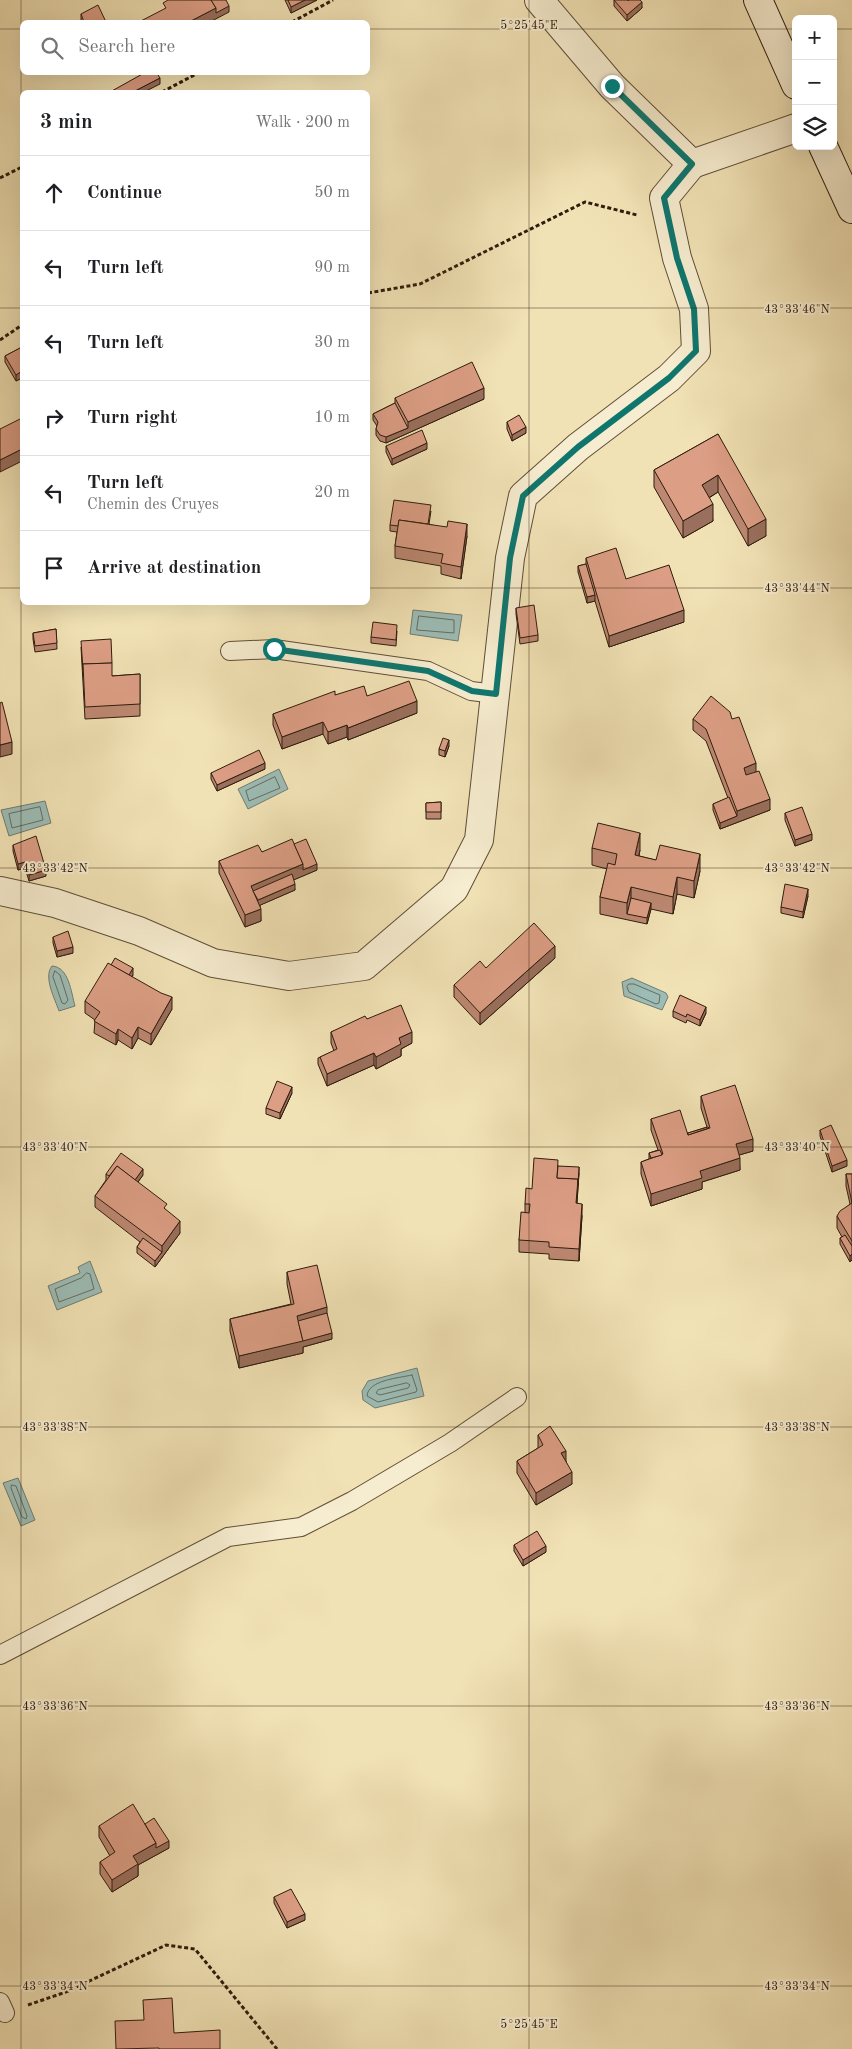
<!DOCTYPE html>
<html lang="en">
<head>
<meta charset="utf-8">
<style>
	body { margin:0; font-family:"Old Standard TT",serif; background:#f2f2f2; color:#202124 }
	.controls { position:absolute; right:15px; top:15px; display:grid; overflow:hidden; border-radius:8px; box-shadow:0 5px 20px #0002 }
	.controls button { width:45px; height:45px; display:grid; place-items:center; padding:0; border:0; border-bottom:1px solid #e0e0e0; background:#fff; color:#202124; font:25px sans-serif }
	.stop { position:absolute; width:15px; height:15px; margin:-11px; border:4px solid #0f766e; border-radius:50%; background:#fff }
	.stop.end { background:#0f766e; border-color:#fff; box-shadow:0 1px 5px #0008 }
	.list { margin:0; padding:0; list-style:none }
	h2 { display:flex; justify-content:space-between; align-items:center; height:65px; margin:0; padding:0 20px; font-size:21px }
	h2 small { font-size:16px; font-weight:400; color:#757577 }
	.list li { display:grid; grid-template-columns:32px 1fr auto; gap:15px; align-items:center; box-sizing:border-box; height:75px; padding:0 20px; border-top:1px solid #e0e0e0 }
	.list b { display:block; font-size:19px; white-space:nowrap }
	.list p { margin:0; font-size:16px; white-space:nowrap; color:#757577 }
	.list em { font-size:16px; font-style:normal; color:#757577 }
	.icon { flex:none; width:28px; height:28px; fill:none; stroke:currentColor; stroke-width:2; stroke-linecap:round; stroke-linejoin:round }
	.map { position:relative; flex:none; width:852px; height:2049px; overflow:hidden }
	.search { position:absolute; background:#fff; box-shadow:0 5px 20px #0002; left:20px; top:20px; width:350px; height:55px; display:flex; align-items:center; gap:12px; box-sizing:border-box; padding:0 18px; border-radius:8px; color:#757577; font-size:19px }
	.panel { position:absolute; background:#fff; box-shadow:0 5px 20px #0002; left:20px; top:90px; width:350px; height:515px; border-radius:8px }
	.map>svg:first-child { display:block }
	.water { fill:#9cbcb5; stroke:#707c71 }
	.lines { fill:none; stroke-linecap:round; stroke-linejoin:round }
	.shore { stroke:#666c60; stroke-width:1 }
	.lane-casing { stroke:#604e36; stroke-width:20 }
	.street-casing { stroke:#604e36; stroke-width:30 }
	.secondary-casing { stroke:#2f1c0c; stroke-width:30 }
	.path { stroke:#2f1c0c; stroke-width:3; stroke-dasharray:4 2.5; stroke-linecap:butt }
	.lane { stroke:#f6eccf; stroke-width:18 }
	.street { stroke:#f6eccf; stroke-width:28 }
	.secondary { stroke:#f6eccf; stroke-width:28 }
	.wall { fill:#bd8872; stroke:#2f1c0c }
	.shaded-wall { fill:#9a6f5d; stroke:#2f1c0c }
	.building { fill:#dc9e85; stroke:#2f1c0c }
	.route { stroke:#0f766e; stroke-width:6 }
	.ticks { fill:none; stroke:#2f1c0c; stroke-width:1; stroke-opacity:0.45 }
	.ticks-label { font-size:12px; text-anchor:middle; fill:#2f1c0c; stroke:#f6eccf; stroke-width:4; stroke-linejoin:round; paint-order:stroke }
</style>
</head>
<body>
<div class="map">
<svg width="852" height="2049" viewBox="0 0 852 2049">
	<rect width="100%" height="100%" fill="#f1e2b5"/>
	<filter id="stains"><feTurbulence type="fractalNoise" baseFrequency=".004" numOctaves="4"/><feColorMatrix values="0 0 0 0 .2 0 0 0 0 .09 0 0 0 0 .02 0 0 0 .5 -.17"/></filter>
	<radialGradient id="worn" r=".72"><stop offset=".6" stop-color="#630" stop-opacity="0"/><stop offset="1" stop-color="#630" stop-opacity=".3"/></radialGradient>
	<g class="water">
		<path d="M413,610l49,5 -4,26 -48,-7z"/>
		<path d="M279,769l9,20 -40,20 -10,-20z"/>
		<path d="M45,801l6,22 -42,13 -8,-26z"/>
		<path d="M52,966c17,1 19,26 23,40l-16,5c-4,-12 -16,-34 -7,-45z"/>
		<path d="M632,978l34,15 2,4 -6,13 -38,-14 -2,-14z"/>
		<path d="M90,1261l12,31 -45,18 -9,-24 32,-13 -2,-6z"/>
		<path d="M417,1368l7,28 -49,12 -12,-8 -1,-9 6,-10z"/>
		<path d="M18,1478l17,42 -14,6 -18,-43z"/>
	</g>
	<g class="lines">
		<g class="shore">
			<path d="M419,616l35,4v13l-37,-3z"/>
			<path d="M275,777l5,11 -31,13 -3,-10z"/>
			<path d="M40,807l3,13 -31,8 -3,-14z"/>
			<path d="M55,971l5,4 8,25 -3,4 -3,-1 -9,-26z"/>
			<path d="M629,984h5l26,11 -1,8 -3,1 -27,-12 -2,-5z"/>
			<path d="M87,1273l3,1 4,15 -35,13 -4,-13 26,-11z"/>
			<path d="M412,1375l5,15 -1,2 -38,10 -11,-6c1,-16 32,-18 45,-21z"/>
			<path d="M407,1383l3,2 -2,3 -28,7 -4,-2 2,-3z"/>
			<path d="M12,1485l4,1 11,30 -1,3 -4,-2 -11,-29z"/>
		</g>
		<defs>
			<g id="lane">
				<path d="M230,651l44,-2 154,22 43,20 25,3"/>
				<path d="M0,1655l228,-118 73,-10 51,-26 98,-58 67,-46"/>
				<path d="M0,2002l5,11"/>
			</g>
			<g id="street">
				<path d="M539,0l73,86 80,78 104,-36"/>
				<path d="M0,891l55,12 84,28 74,32 76,13 75,-10 90,-77 25,-49 31,-282 13,-62 55,-49 91,-69 27,-27 -2,-42 -17,-51 -13,-60 28,-34"/>
			</g>
			<g id="secondary">
				<path d="M758,0l38,85"/>
				<path d="M823,146l29,63"/>
			</g>
		</defs>
		<use href="#lane" class="lane-casing"/>
		<use href="#street" class="street-casing"/>
		<use href="#secondary" class="secondary-casing"/>
		<g class="path">
			<path d="M292,22l41,-22"/>
			<path d="M162,92l38,-20"/>
			<path d="M0,178l22,-11"/>
			<path d="M368,293l52,-9 165,-82 52,13"/>
			<path d="M0,340l22,-15"/>
			<path d="M28,2005l38,-13 100,-47 29,4 82,100"/>
		</g>
		<use href="#lane" class="lane"/>
		<use href="#street" class="street"/>
		<use href="#secondary" class="secondary"/>
	</g>
	<g class="wall">
		<path d="M285,0h32l-26,13z"/>
		<path d="M614,0h26l2,8 -15,13 -13,-15z"/>
		<path d="M81,14l25,8h-24l-1,-2z"/>
		<path d="M22,347v31l-6,3 -11,-19v-6z"/>
		<path d="M395,398l89,1 -98,44 -6,-2 -4,-6v-6l1,-3 -4,-6v-6l22,-11z"/>
		<path d="M507,422l19,11 -14,8 -5,-12z"/>
		<path d="M718,434l48,102 -18,10 -30,-54 -9,6 4,23 -30,17 -29,-51v-17z"/>
		<path d="M386,446l41,3 -35,16 -6,-13z"/>
		<path d="M431,511l-2,13 38,12 -6,43 -20,-5v-8l-46,-8v-12l2,-14 -7,-1v-6z"/>
		<path d="M586,558l40,21 58,43 -75,25 -14,-46 -8,2 -9,-31v-6l8,-2z"/>
		<path d="M516,608l22,27v6l-18,3 -4,-30z"/>
		<path d="M56,629l1,20 -22,3 -2,-13v-6z"/>
		<path d="M397,631l-1,15 -25,-3v-6z"/>
		<path d="M81,647l31,29 28,-2v42l-55,3z"/>
		<path d="M335,695l32,1 50,17 -69,27 -1,-3 -19,7 -5,-10 -41,15 -9,-24v-11z"/>
		<path d="M693,719h39l24,53 14,38 -50,19 -7,-19v-6l15,-6 -22,-57 -13,-11z"/>
		<path d="M449,746l-4,11 -6,-2v-6z"/>
		<path d="M265,769l-48,22 -6,-12v-6z"/>
		<path d="M441,802v17h-15v-16z"/>
		<path d="M785,813l27,27 -17,6 -10,-26z"/>
		<path d="M294,844l23,26 -24,10 2,10 -35,15 1,16 -16,6 -26,-54v-12l43,-9z"/>
		<path d="M13,845l33,31 -17,5 -4,-13 -7,2 -5,-19z"/>
		<path d="M592,848l48,2 -1,6 61,15 -6,27 -17,-4 -4,20 -22,-5 -4,15 -47,-10v-17l7,-28 -15,-4z"/>
		<path d="M808,896l-5,22 -22,-5v-6z"/>
		<path d="M53,937l20,16 -16,4 -4,-14z"/>
		<path d="M555,958l-75,67 -26,-28v-12l32,-17z"/>
		<path d="M133,975l-1,2 40,32 -21,36 -13,-7 -6,11 -14,-9 -2,5 -22,-12 1,-13 -10,-7v-12z"/>
		<path d="M673,1011l33,2 -6,13 -13,-6 -1,3 -13,-6z"/>
		<path d="M367,1019l45,24 -11,6v7l-25,13 -2,-4 -47,21 -9,-22v-6l16,-7 -3,-8v-11z"/>
		<path d="M292,1093l-12,26 -14,-5v-6z"/>
		<path d="M701,1096l52,55 -14,4 1,15 -38,12v7l-51,17 -10,-32v-12l8,-3v-6l9,-3 -7,-20v-11l37,14 19,-6 -6,-19z"/>
		<path d="M820,1130l27,36 -15,6 -12,-36z"/>
		<path d="M558,1166l21,7 -2,30 5,13 -3,45 -30,-2v-5l-30,-2v-12l6,-28v-8l7,-15z"/>
		<path d="M106,1174l37,1 -5,7 29,29 13,22 -25,34 -18,-14v-6l3,-5 -45,-35v-11l11,-16z"/>
		<path d="M846,1174h6v86l-2,2 -10,-18v-6l2,-1 -5,-9v-12l13,-12 -4,-18z"/>
		<path d="M287,1272l45,67 -29,8v6l-64,15 -9,-37v-12l61,-15 -4,-20z"/>
		<path d="M538,1435l28,26 6,23 -36,21 -19,-32v-12l21,-13z"/>
		<path d="M514,1545l32,7 -23,14 -9,-15z"/>
		<path d="M145,1824l24,24 -31,17v11l-26,16 -12,-18v-12l10,-6 -11,-19v-11z"/>
		<path d="M274,1897l31,23 -18,8 -13,-25z"/>
	</g>
	<g class="shaded-wall">
		<path d="M305,0h12l-26,13v-6z"/>
		<path d="M642,2v6l-15,13v-6z"/>
		<path d="M229,6v6l-19,10h-21l27,-14z"/>
		<path d="M160,78v6l-16,8h-11z"/>
		<path d="M22,371v7l-6,3v-6z"/>
		<path d="M484,388v11l-98,44v-6l22,-9v-6z"/>
		<path d="M526,427v6l-14,8v-6z"/>
		<path d="M427,443v6l-35,16v-6z"/>
		<path d="M22,449v12l-22,11v-12z"/>
		<path d="M718,475v17l-16,10v-17z"/>
		<path d="M713,504v17l-30,17v-17z"/>
		<path d="M766,519v17l-18,10v-17z"/>
		<path d="M467,524v12l-6,43v-12z"/>
		<path d="M595,595v6l-8,2v-6z"/>
		<path d="M684,610v12l-75,25v-11z"/>
		<path d="M417,701v12l-69,27v-12z"/>
		<path d="M323,722v12l-41,15v-12z"/>
		<path d="M347,725v12l-19,7v-12z"/>
		<path d="M449,740v6l-4,11v-6z"/>
		<path d="M12,742v12l-12,3v-12z"/>
		<path d="M265,763v6l-48,22v-6z"/>
		<path d="M756,763v12l-12,5v-12z"/>
		<path d="M770,799v11l-50,19v-6l17,-7v-5z"/>
		<path d="M640,833v17l-5,22v-17z"/>
		<path d="M812,834v6l-17,6v-6z"/>
		<path d="M700,854v17l-6,27v-17z"/>
		<path d="M25,862v6l-7,2v-6z"/>
		<path d="M303,864h14v6l-63,27 -3,-11z"/>
		<path d="M46,870v6l-17,5v-6z"/>
		<path d="M677,877v17l-4,20v-17z"/>
		<path d="M295,884v6l-39,17v-6z"/>
		<path d="M631,887v17l-4,10v-11z"/>
		<path d="M808,889v7l-5,22v-6z"/>
		<path d="M651,903v6l-4,15v-6z"/>
		<path d="M261,909v12l-16,6v-12z"/>
		<path d="M555,946v12l-75,67v-12z"/>
		<path d="M73,947v6l-16,4v-6z"/>
		<path d="M133,968v7l-7,10v-6z"/>
		<path d="M172,997v12l-21,36v-11z"/>
		<path d="M706,1007v6l-6,13v-6z"/>
		<path d="M138,1027v11l-6,11v-11z"/>
		<path d="M118,1029v11l-2,5v-11z"/>
		<path d="M412,1032v11l-11,6v7l-25,13v-12l23,-19z"/>
		<path d="M374,1053v12l-47,21v-12z"/>
		<path d="M292,1087v6l-12,26v-6z"/>
		<path d="M753,1139v12l-17,5v-12z"/>
		<path d="M740,1158v12l-38,12v7l-51,17v-12l49,-23z"/>
		<path d="M847,1160v6l-15,6v-6z"/>
		<path d="M579,1167v6l-3,42v-12z"/>
		<path d="M143,1169v6l-11,15v-6z"/>
		<path d="M582,1204v12l-3,45v-12z"/>
		<path d="M180,1221v12l-25,34v-6l7,-9v-6z"/>
		<path d="M852,1254v6l-2,2v-6z"/>
		<path d="M327,1307v12l-29,8 -1,-11z"/>
		<path d="M332,1333v6l-29,8v6l-64,15v-12z"/>
		<path d="M566,1451v12l-5,-10z"/>
		<path d="M572,1472v12l-36,21v-12z"/>
		<path d="M546,1546v6l-23,14v-6z"/>
		<path d="M169,1841v7l-31,17v11l-26,16v-12l21,-24 23,-13z"/>
		<path d="M305,1914v6l-18,8v-6z"/>
	</g>
	<g class="building">
		<path d="M168,0h43l5,8 -27,14h-50l27,-14 -3,-5z"/>
		<path d="M211,0h15l3,6 -13,7v-5z"/>
		<path d="M288,0h17l-14,7z"/>
		<path d="M614,0h14v1l1,-1h11l2,2 -15,13z"/>
		<path d="M98,5l8,17h-22l-3,-8z"/>
		<path d="M146,72h10l4,6 -27,14h-23z"/>
		<path d="M22,347v24l-6,4 -11,-19z"/>
		<path d="M472,362l12,26 -76,34 -13,-24z"/>
		<path d="M395,403l13,25 -22,9 -6,-2 -4,-6 2,-7 -5,-8z"/>
		<path d="M519,415l7,12 -14,8 -5,-13z"/>
		<path d="M22,418v31l-22,11v-31z"/>
		<path d="M422,430l5,13 -35,16 -6,-13z"/>
		<path d="M718,434l48,85 -18,10 -30,-54 -16,10 11,19 -30,17 -29,-51z"/>
		<path d="M394,500l37,5 -3,19 -29,-4 -1,6 -8,-1z"/>
		<path d="M399,520l48,7 1,-6 19,3 -6,43 -20,-4 2,-9 -48,-8z"/>
		<path d="M616,548l10,31 43,-14 15,45 -75,26 -23,-78z"/>
		<path d="M586,564l9,31 -8,2 -9,-31z"/>
		<path d="M534,605l4,30 -18,3 -4,-30z"/>
		<path d="M373,622l24,3 -1,15 -25,-3z"/>
		<path d="M56,629l1,14 -22,3 -2,-13z"/>
		<path d="M111,639l1,24 -29,1v6l-2,-29z"/>
		<path d="M112,663v13l28,-2v30l-55,3 -2,-43z"/>
		<path d="M409,681l8,20 -69,27 -1,-3 -19,7 -5,-10 -41,15 -9,-23 62,-23v4l29,-9 3,10z"/>
		<path d="M711,696l19,16 2,7 7,-2 17,46 -12,5 2,7 13,-4 11,28 -33,12 -31,-82 -13,-10z"/>
		<path d="M2,702l10,40 -12,3v-42z"/>
		<path d="M443,738l6,2 -4,11 -6,-2z"/>
		<path d="M259,750l6,13 -48,22 -6,-12z"/>
		<path d="M729,797l8,19 -17,7 -7,-19z"/>
		<path d="M441,802v10h-15v-9z"/>
		<path d="M802,807l10,27 -17,6 -10,-27z"/>
		<path d="M598,823l42,10 -5,22 21,5 4,-15 40,9 -6,27 -17,-4 -4,20 -42,-10 -4,16 -27,-6 8,-34 7,2 2,-11 -25,-6z"/>
		<path d="M36,836l10,34 -17,5 -4,-13 -7,2 -5,-19z"/>
		<path d="M292,839l11,25 -52,22 10,23 -16,6 -26,-54 39,-16 4,7z"/>
		<path d="M306,839l11,25 -14,6v-6l-9,-20z"/>
		<path d="M292,874l3,10 -37,16 -5,-9z"/>
		<path d="M785,884l23,5 -5,23 -22,-5z"/>
		<path d="M631,898l20,5 -4,15 -20,-4z"/>
		<path d="M534,923l21,23 -75,67 -26,-28 26,-24 6,7z"/>
		<path d="M68,931l5,16 -16,4 -4,-14z"/>
		<path d="M115,958l18,10 -4,7 -18,-10z"/>
		<path d="M108,963l53,30 11,4 -21,37 -13,-7 -6,11 -14,-9 -2,5 -22,-13 6,-9 -15,-11z"/>
		<path d="M680,995l26,12 -6,13 -13,-6 -1,3 -13,-6z"/>
		<path d="M401,1005l11,27 -13,6 2,6 -25,13 -2,-4 -47,21 -7,-17 17,-8 -6,-17 34,-16 2,3z"/>
		<path d="M277,1081l15,6 -12,26 -14,-5z"/>
		<path d="M735,1085l18,54 -17,5 4,14 -40,13 2,7 -51,16 -10,-32 22,-8 -12,-35 29,-9 8,25 22,-7 -9,-32z"/>
		<path d="M831,1125l16,35 -15,6 -12,-36z"/>
		<path d="M708,1127l1,1 -21,7v-2z"/>
		<path d="M660,1150l2,5 -11,3 -2,-5z"/>
		<path d="M121,1153l22,16 -8,11 -18,-14 -8,10 -3,-2z"/>
		<path d="M534,1158l24,2 -1,18 21,1 -2,24 6,1 -3,45 -30,-2v-5l-30,-2 2,-28 8,1 1,-9h-5l1,-16 6,1z"/>
		<path d="M117,1166l50,38 -3,4 16,13 -18,25 -67,-50z"/>
		<path d="M558,1166l21,1 -1,18v-6l-21,-1z"/>
		<path d="M846,1174h6v67l-15,-25 3,-5 12,-8z"/>
		<path d="M845,1235l7,11v8l-2,2 -10,-18z"/>
		<path d="M143,1238l19,14 -7,9 -18,-14z"/>
		<path d="M317,1265l10,42 -30,9 6,25 -64,15 -9,-37 64,-15 -7,-32z"/>
		<path d="M327,1313l5,20 -29,8 -5,-20z"/>
		<path d="M550,1426l16,25 -5,2 11,19 -36,21 -19,-32 26,-16 -5,-10z"/>
		<path d="M537,1531l9,15 -23,14 -9,-15z"/>
		<path d="M133,1804l23,39 -23,13 5,8 -26,16 -12,-18 15,-10 -16,-26z"/>
		<path d="M154,1818l15,23 -13,7v-5l-11,-19z"/>
		<path d="M291,1889l14,25 -18,8 -13,-25z"/>
		<path d="M172,1998l2,35 46,-3v19h-61v-1l-43,1 -1,-28 29,-1 -1,-20z"/>
	</g>
	<g class="lines">
		<path class="route" d="M274,649l154,22 44,20 24,3 14,-136 13,-62 55,-49 91,-69 27,-27 -2,-42 -17,-51 -13,-60 28,-34 -80,-78"/>
	</g>
	<path class="ticks" d="M21,0v2049M529,0v2049M0,29h22M368,29h428M833,29h19M0,308h22M368,308h484M0,588h22M368,588h484M0,868h852M0,1147h852M0,1427h852M0,1706h852M0,1986h852"/>
	<g class="ticks-label">
		<text x="529" y="29">5°25'45"E</text>
		<text x="797" y="313">43°33'46"N</text>
		<text x="797" y="592">43°33'44"N</text>
		<text x="55" y="872">43°33'42"N</text>
		<text x="797" y="872">43°33'42"N</text>
		<text x="55" y="1151">43°33'40"N</text>
		<text x="797" y="1151">43°33'40"N</text>
		<text x="55" y="1431">43°33'38"N</text>
		<text x="797" y="1431">43°33'38"N</text>
		<text x="55" y="1710">43°33'36"N</text>
		<text x="797" y="1710">43°33'36"N</text>
		<text x="55" y="1990">43°33'34"N</text>
		<text x="797" y="1990">43°33'34"N</text>
		<text x="529" y="2028">5°25'45"E</text>
	</g>
	<rect width="100%" height="100%" filter="url(#stains)"/>
	<rect width="100%" height="100%" fill="url(#worn)"/>
</svg>
<div class="controls">
<button>+</button>
<button>−</button>
<button><svg class="icon" aria-label="layers" viewBox="0 0 24 24"><path d="M12 4l9 5-9 5-9-5zM3 14l9 5 9-5"/></svg></button>
</div>
<div class="stop" style="left:274px;top:649px"></div>
<div class="stop end" style="left:612px;top:86px"></div>
<div class="search"><svg class="icon" aria-label="search" viewBox="0 0 24 24"><circle cx="10" cy="10" r="6"/><path d="M15 15l6 6"/></svg>Search here</div>
<section class="panel">
<h2>3 min<small>Walk · 200 m</small></h2>
<ul class="list">
<li><svg class="icon" aria-label="ahead" viewBox="0 0 24 24"><path d="M12 20V5M6 11l6-6 6 6"/></svg><div><b>Continue</b></div><em>50 m</em></li>
<li><svg class="icon" aria-label="left" viewBox="0 0 24 24"><path d="M17 20v-9H6M10 6l-5 5 5 5"/></svg><div><b>Turn left</b></div><em>90 m</em></li>
<li><svg class="icon" aria-label="left" viewBox="0 0 24 24"><path d="M17 20v-9H6M10 6l-5 5 5 5"/></svg><div><b>Turn left</b></div><em>30 m</em></li>
<li><svg class="icon" aria-label="right" viewBox="0 0 24 24"><path d="M7 20v-9h11M14 6l5 5-5 5"/></svg><div><b>Turn right</b></div><em>10 m</em></li>
<li><svg class="icon" aria-label="left" viewBox="0 0 24 24"><path d="M17 20v-9H6M10 6l-5 5 5 5"/></svg><div><b>Turn left</b><p>Chemin des Cruyes</p></div><em>20 m</em></li>
<li><svg class="icon" aria-label="arrive" viewBox="0 0 24 24"><path d="M6 21V4h12l-3 4 3 4H6"/></svg><div><b>Arrive at destination</b></div></li>
</ul>
</section>
</div>
</body>
</html>
